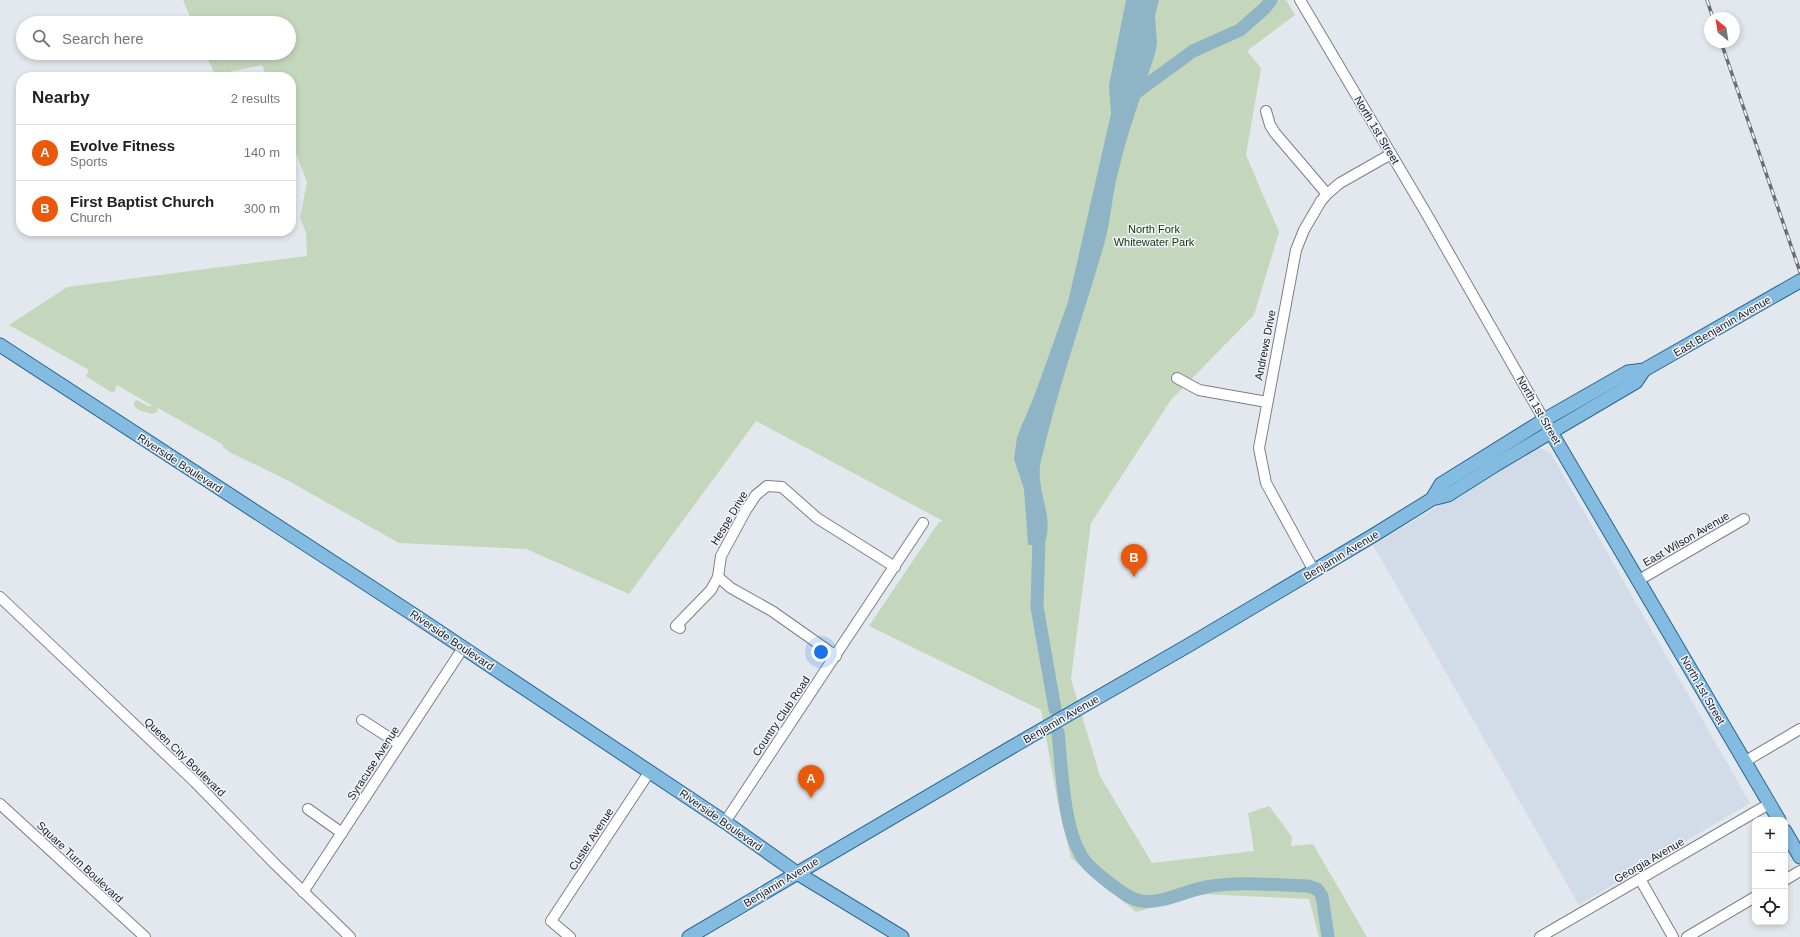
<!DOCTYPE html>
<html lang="en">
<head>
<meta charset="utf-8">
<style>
	body { margin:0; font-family:Helvetica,sans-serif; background:#f2f2f2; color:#202124 }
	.controls { position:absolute; right:12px; bottom:12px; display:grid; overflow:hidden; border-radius:8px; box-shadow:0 2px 6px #0003 }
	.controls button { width:36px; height:36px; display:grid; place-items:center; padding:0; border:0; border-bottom:1px solid #e0e0e0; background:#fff; color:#202124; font:20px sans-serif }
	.compass { position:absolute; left:1704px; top:12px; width:36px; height:36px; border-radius:50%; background:#fff; box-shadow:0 2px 6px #0003; rotate:330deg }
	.you { position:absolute; left:821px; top:652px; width:14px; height:14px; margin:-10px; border:3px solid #fff; border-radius:50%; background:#1a73e8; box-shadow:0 0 0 6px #1a73e833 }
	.badge { display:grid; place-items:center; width:26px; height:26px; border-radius:50%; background:#ea580c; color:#fff; font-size:13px; font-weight:700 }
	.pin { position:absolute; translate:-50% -33px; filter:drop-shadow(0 1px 2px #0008) }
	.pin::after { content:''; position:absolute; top:21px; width:14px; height:12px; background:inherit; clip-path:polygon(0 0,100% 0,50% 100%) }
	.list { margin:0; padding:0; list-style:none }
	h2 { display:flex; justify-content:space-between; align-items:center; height:52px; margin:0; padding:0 16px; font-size:17px }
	h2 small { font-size:13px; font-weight:400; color:#757577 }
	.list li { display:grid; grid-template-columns:26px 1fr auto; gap:12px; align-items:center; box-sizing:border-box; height:56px; padding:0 16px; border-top:1px solid #e0e0e0 }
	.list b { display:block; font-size:15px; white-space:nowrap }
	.list p { margin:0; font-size:13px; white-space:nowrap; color:#757577 }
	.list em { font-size:13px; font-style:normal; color:#757577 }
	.icon { flex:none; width:22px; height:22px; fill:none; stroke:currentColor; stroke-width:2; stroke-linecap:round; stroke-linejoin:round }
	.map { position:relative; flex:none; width:1800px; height:937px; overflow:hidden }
	.search { position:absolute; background:#fff; box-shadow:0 2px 6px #0003; left:16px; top:16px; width:280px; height:44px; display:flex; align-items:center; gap:10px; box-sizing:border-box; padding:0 14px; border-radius:22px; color:#757577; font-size:15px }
	.panel { position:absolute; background:#fff; box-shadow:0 2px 6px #0003; left:16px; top:72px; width:280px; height:164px; border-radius:16px }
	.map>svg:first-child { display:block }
	.built { fill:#d2dbe8 }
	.green { fill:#c4d7bc }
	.water { fill:#8fb4c5 }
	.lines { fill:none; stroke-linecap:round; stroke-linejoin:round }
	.river { stroke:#8fb4c5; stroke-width:13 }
	.minor-casing { stroke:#7c8086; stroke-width:12 }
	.major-casing { stroke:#296690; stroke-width:15 }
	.minor { stroke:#fff; stroke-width:10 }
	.major { stroke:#83bbe1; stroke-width:13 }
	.rail-casing { stroke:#6b6d72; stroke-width:3.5 }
	.rail { stroke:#f0f5fc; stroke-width:2; stroke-dasharray:6; stroke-linecap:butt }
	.labels { text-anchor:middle; stroke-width:3; stroke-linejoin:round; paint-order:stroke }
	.street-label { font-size:11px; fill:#1b1c1f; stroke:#f0f5fc }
	.park-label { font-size:11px; fill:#173306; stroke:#f0f5fc }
</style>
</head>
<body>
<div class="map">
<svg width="1800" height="937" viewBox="0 0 1800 937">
	<rect width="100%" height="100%" fill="#e3e8ee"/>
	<path class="built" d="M1537,447l13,5 200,351 -171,102 -206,-360z"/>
	<path class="green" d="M183,0h1103l9,15 -48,36 14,17 -15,87 33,77 -25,83 -83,85 -80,123 -20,156 29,97 52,87 102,-12 -6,-38 21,-7 23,31 -1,9 22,-2 54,93h-48l-10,-38 -111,-5 -62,18 -65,-54 -13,-55 -17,-93 -172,-84 70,-104 4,-1 -187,-100 -127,173 -103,-45 -127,-6 -114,-64 -54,-26 -8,-6 -1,-3 -64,-36 -1,4 -5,2 -13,-4 -5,-4v-4l3,-2 11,6h5l-36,-21 -3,7h-3l-24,-15 -1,-1 3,-6 -80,-45 58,-38 240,-31 -1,-23 -6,-15 7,-36 -16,-42v-63h-24l-5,-12 -47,10 -10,-22h84v-30h-96z"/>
	<path class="water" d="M1126,0h33l-4,16 2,27 -2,11c-13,39 -28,79 -37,119 -6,22 -7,46 -13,68 -21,73 -47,146 -64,220 -7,27 15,57 3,83l-16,1 -4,-56 -10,-30 3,-22 18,-43 33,-92 43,-188 -2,-29z"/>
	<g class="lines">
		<g class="river">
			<path d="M1130,97l63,-46 47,-21 25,-22 6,-8"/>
			<path d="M1037,528l2,8 -2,71 18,102"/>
			<path d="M1058,732c4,36 5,101 27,129 7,9 18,17 27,24 9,6 17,14 29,16 21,3 44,-10 65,-14 33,-6 68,-2 102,-1l9,3 5,7 6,41"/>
		</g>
		<defs>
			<g id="minor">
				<path d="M1300,0l126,213 118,207"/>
				<path d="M1266,111l4,14 5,8 52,61"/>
				<path d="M1177,378l22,12 68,12"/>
				<path d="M1314,571l-48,-88 -7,-35 37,-198 8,-20 17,-29 6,-7 13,-11 51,-29"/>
				<path d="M718,577l13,11 41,23 64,45"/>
				<path d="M1639,580l105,-61"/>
				<path d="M0,597l195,185 80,82 75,73"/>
				<path d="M680,628l-4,-2 35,-36 7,-13 3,-21 25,-46 10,-15 11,-9 15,1 35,31 78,49"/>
				<path d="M362,720l37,24"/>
				<path d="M1744,762l56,-33"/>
				<path d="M0,804l145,133"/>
				<path d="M308,809l34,24"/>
				<path d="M725,822l198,-299"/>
				<path d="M1640,879l33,58"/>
				<path d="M1785,880l15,-9"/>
				<path d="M303,892l160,-244"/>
				<path d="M570,937l-19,-16 99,-150"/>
				<path d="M1540,937l229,-133"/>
				<path d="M1687,937l68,-40"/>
			</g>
			<g id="major">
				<path d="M0,345l414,270 311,207 72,51 105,64"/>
				<path d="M1544,420l235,400"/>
				<path d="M1432,499l9,-15 103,-64 84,-48 16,-2 156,-89"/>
				<path d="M1785,831l15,26"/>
				<path d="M689,937l323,-190 177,-102 185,-110 58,-36 16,-4 49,-31 139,-82 8,-12"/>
			</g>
		</defs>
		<use href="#minor" class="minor-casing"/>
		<use href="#major" class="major-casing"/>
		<use href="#minor" class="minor"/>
		<use href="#major" class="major"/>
		<defs>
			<g id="rail">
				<path d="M1707,0l6,18"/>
				<path d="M1721,42l79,230"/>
			</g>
		</defs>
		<use href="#rail" class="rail-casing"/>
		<use href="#rail" class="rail"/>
	</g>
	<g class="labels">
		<g class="street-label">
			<text transform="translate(1377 130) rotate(59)" y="4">North 1st Street</text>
			<text transform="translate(1722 326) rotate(-30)" y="4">East Benjamin Avenue</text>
			<text transform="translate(1265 345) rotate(-79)" y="4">Andrews Drive</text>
			<text transform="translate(1539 410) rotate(60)" y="4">North 1st Street</text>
			<text transform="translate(180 463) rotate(33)" y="4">Riverside Boulevard</text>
			<text transform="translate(729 518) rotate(-59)" y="4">Hespe Drive</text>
			<text transform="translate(1686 539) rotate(-30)" y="4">East Wilson Avenue</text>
			<text transform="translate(1341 555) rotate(-31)" y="4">Benjamin Avenue</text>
			<text transform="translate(452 640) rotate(34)" y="4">Riverside Boulevard</text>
			<text transform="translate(1703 690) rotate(60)" y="4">North 1st Street</text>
			<text transform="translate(781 716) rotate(-56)" y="4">Country Club Road</text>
			<text transform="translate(1061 719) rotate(-30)" y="4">Benjamin Avenue</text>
			<text transform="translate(185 757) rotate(44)" y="4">Queen City Boulevard</text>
			<text transform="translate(373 763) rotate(-57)" y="4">Syracuse Avenue</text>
			<text transform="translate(721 820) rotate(35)" y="4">Riverside Boulevard</text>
			<text transform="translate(591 839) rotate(-57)" y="4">Custer Avenue</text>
			<text transform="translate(1649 860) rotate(-30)" y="4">Georgia Avenue</text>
			<text transform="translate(80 862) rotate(43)" y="4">Square Turn Boulevard</text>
			<text transform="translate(781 882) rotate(-31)" y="4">Benjamin Avenue</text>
		</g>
		<g class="park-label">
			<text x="1154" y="233">North Fork<tspan x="1154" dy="13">Whitewater Park</tspan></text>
		</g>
	</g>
</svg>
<div class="controls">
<button>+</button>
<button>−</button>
<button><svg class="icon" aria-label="locate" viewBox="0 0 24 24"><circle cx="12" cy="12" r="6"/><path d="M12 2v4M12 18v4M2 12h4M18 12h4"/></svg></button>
</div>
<svg class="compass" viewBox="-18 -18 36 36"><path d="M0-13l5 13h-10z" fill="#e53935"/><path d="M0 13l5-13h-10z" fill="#757577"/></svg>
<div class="you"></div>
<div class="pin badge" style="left:811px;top:798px">A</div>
<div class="pin badge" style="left:1134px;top:577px">B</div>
<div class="search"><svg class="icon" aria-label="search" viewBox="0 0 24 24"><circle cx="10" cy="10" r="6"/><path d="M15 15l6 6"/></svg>Search here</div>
<section class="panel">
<h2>Nearby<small>2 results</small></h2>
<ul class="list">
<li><span class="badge">A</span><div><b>Evolve Fitness</b><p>Sports</p></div><em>140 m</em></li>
<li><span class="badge">B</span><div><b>First Baptist Church</b><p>Church</p></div><em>300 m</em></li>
</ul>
</section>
</div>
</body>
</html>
